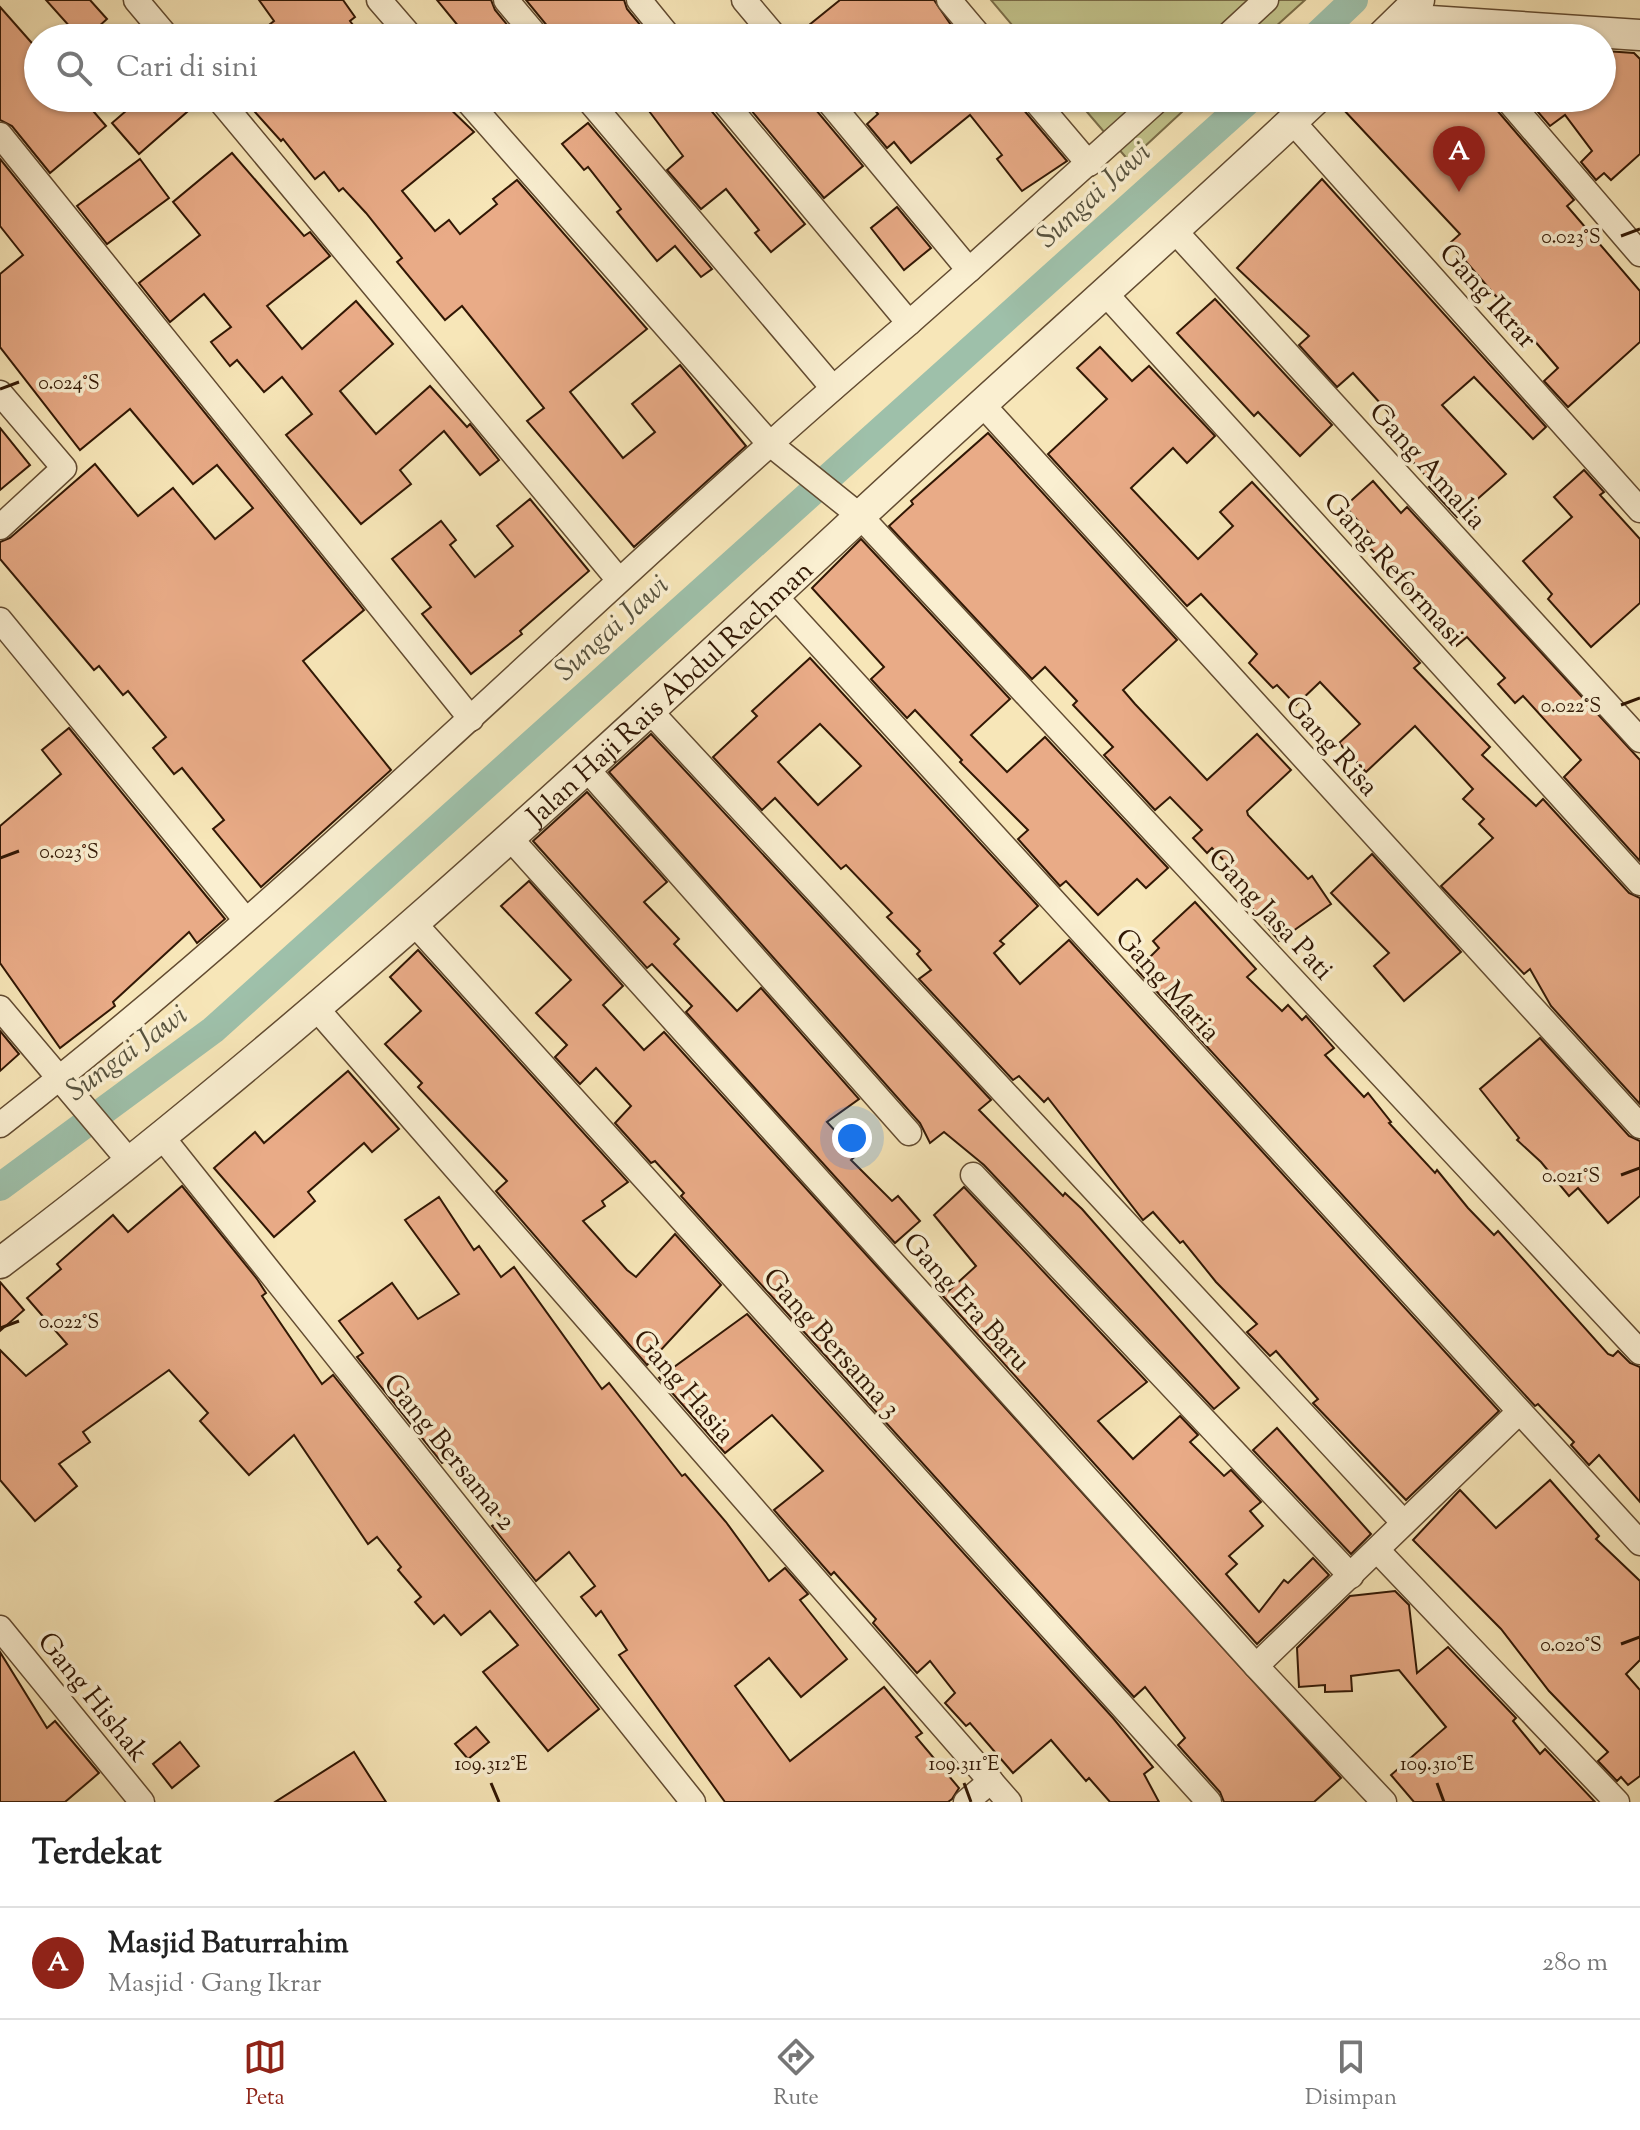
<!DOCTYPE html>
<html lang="id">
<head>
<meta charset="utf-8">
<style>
	body { margin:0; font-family:"Sorts Mill Goudy",serif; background:#f2f2f2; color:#222 }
	.you { position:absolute; left:852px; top:1138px; width:28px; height:28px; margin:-20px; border:6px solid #fff; border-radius:50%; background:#1a73e8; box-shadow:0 0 0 12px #1a73e833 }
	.badge { display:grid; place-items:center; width:52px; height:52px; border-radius:50%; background:#8f2418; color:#fff; font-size:26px; font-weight:700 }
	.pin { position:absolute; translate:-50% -66px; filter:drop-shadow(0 2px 4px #0008) }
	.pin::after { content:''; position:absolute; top:42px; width:28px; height:24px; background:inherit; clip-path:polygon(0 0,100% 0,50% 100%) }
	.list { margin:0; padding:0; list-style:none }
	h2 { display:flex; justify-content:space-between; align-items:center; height:104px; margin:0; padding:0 32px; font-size:34px }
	h2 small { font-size:26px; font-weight:400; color:#767676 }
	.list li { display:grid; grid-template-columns:52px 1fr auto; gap:24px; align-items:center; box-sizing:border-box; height:112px; padding:0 32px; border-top:2px solid #e0e0e0 }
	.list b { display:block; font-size:30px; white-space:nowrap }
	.list p { margin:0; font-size:26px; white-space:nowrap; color:#767676 }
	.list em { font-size:26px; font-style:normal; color:#767676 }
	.icon { flex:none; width:44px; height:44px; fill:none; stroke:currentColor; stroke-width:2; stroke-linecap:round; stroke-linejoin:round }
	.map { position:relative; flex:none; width:1640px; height:1802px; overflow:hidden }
	.search { position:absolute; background:#fff; box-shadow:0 2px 6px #0004; left:24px; right:24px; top:24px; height:88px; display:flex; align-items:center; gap:20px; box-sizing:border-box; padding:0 28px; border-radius:44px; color:#767676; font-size:30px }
	.sheet { height:216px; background:#fff }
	nav { display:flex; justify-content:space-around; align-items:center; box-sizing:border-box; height:112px; border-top:2px solid #e0e0e0; background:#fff; font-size:22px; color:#767676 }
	nav a { display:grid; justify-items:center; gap:4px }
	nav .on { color:#8f2418 }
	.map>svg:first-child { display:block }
	.green { fill:#c2c38b; stroke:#7a6d48; stroke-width:2 }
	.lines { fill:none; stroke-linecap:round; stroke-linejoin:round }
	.canal { stroke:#9ec0aa; stroke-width:28 }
	.building { fill:#e9ab87; stroke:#311704; stroke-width:2; fill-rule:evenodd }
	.minor-casing { stroke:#624b31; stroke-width:27 }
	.tertiary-casing { stroke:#624b31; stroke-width:33 }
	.minor { stroke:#faefd1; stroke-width:24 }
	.tertiary { stroke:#faefd1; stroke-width:30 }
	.ticks { fill:none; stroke:#311704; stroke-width:3 }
	.labels { text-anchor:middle; stroke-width:7; stroke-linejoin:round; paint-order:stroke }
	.street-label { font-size:28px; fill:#311704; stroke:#faefd1 }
	.water-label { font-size:30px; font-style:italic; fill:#57523e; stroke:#faefd1 }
	.ticks-label { font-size:20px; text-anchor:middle; fill:#311704; stroke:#faefd1; stroke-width:7; stroke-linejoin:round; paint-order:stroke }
</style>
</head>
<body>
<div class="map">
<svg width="1640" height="1802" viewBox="0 0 1640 1802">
	<rect width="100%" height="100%" fill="#f7e6b8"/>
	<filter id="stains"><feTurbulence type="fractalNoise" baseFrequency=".0025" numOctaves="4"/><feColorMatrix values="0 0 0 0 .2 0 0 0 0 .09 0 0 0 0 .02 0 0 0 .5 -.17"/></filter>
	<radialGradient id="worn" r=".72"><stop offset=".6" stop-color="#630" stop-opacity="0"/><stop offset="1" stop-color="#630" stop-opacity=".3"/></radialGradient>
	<g class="green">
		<path d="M991,0h314l-42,38h-240z"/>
		<path d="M1075,98h122l-68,63z"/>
	</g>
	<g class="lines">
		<g class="canal">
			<path d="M1314,38l40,-38"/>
			<path d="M0,1187l213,-157 1038,-932"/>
		</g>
	</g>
	<g class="building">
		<path d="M46,0h44l17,19 -21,19h-6z"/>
		<path d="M259,0h84l12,17 -5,4 13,17h-111l22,-17z"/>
		<path d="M437,0h54l4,10 23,28h-50z"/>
		<path d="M526,0h98l3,9 24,29h-98l-4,-10z"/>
		<path d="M840,0h94l19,28 -13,10h-147z"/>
		<path d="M0,7l38,43v48h44l24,28 -56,47 -38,-47 -12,-6z"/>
		<path d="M1605,51l29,2 6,6v95l-29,26 -7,-7 -8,7 -15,-18 11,-11 -27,-36 -15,11 -24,-28h76z"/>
		<path d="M141,98h62l-64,56 -27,-31z"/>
		<path d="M249,98h190l35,34 -72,59 33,40 14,-11 11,14 37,-30 -4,-5 24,-19 130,149 -77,63 53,66 32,-26 -23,-28 48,-39 66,81 -112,101 -107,-126 17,-13 -82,-102 -17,14 -48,-58 5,-4 -36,-45 -23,-25 -4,3 -15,-19 -9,7 -32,-40 -2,2 -27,-30 4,-3z"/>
		<path d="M664,98h42l3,10 96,116 -34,28 -16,-19 4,-3 -33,-41 -25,20 -34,-39 16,-14 -34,-45z"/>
		<path d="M741,98h65l57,68 -39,32z"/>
		<path d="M865,98h153l4,10 45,53 -45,30 -25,-32 5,-4 -32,-40 -59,48 -17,-21 -7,6 -20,-24 11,-10z"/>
		<path d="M1353,98h138l4,10 79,92 -7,6 73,85v51l-72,65 -24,-26 14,-13 -108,-125 10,-9 -118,-126z"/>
		<path d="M588,123l124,146 -11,8 -26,-31 -18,15 -40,-49 4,-3 -33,-42 -4,3 -22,-26z"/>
		<path d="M232,153l72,83 6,-4 20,24 -63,50 35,43 54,-48 37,43 -53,47 36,43 54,-48 37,41 3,-3 29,36 -19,15 -36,-44 -44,39 11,14 -50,40 -75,-89 26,-21 -30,-37 -18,15 -27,-32 -7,6 -19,-24 20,-15 -27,-33 -34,28 -31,-39 61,-48 -27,-33z"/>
		<path d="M0,159l364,451 -61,51 88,109 -130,117 -48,-58 11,-9 -42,-52 -8,6 -21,-26 13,-11 -38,-46 -5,4 -24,-29 -5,4 -94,-111v-17l10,-4 85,-74 43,52 35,-28 42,51 38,-31 -36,-43 -24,19 -63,-75 -50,41 -80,-103v-73l23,-19 -23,-29z"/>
		<path d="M140,159l29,39 -62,46 -30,-38z"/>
		<path d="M1322,179l224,248 -13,12 -59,-62 -32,28 64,69 -49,43 -28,-30 4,-3 -54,-60 11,-10 -37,-41 -16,14 -38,-42 10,-9 -72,-68z"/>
		<path d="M897,207l34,41 -27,22 -33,-42z"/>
		<path d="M1215,299l117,126 -32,31 -42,-44 -4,4 -77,-83z"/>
		<path d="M1100,347l32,34 17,-15 66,70 -28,27 -14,-15 -42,40 67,71 35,-33 -13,-14 32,-30 168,181 -6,5 76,79 -8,8 54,51 7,-7 86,94 11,5v206l-89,-98 -21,-37 -6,5 -83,-88 52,-48 -14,-14 5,-5 -21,-20 10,-10 -58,-63 -49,46 -27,-29 21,-19 -40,-42 -24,23 -19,-20 -4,3 -24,-25 8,-9 -56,-60 -14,12 -139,-152 59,-55 -30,-31z"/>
		<path d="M0,428l30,37 -30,25z"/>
		<path d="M988,433l189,207 -54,50 12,14 72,76 50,-46 34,36 -44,41 1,4 60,64 4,-3 19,28 -52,37 -43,-53 8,-6 -32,-34 -5,5 -14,-15 9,-8 -32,-33 -15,13 -51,-55 9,-8 -40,-42 4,-4 -32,-34 -13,12 -143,-153 24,-22 -2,-3z"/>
		<path d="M1584,470l20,22 -4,3 40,44v64l-49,44 -43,-48 4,-5 -29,-33 49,-44 -18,-20z"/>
		<path d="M1373,481l28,32 6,-6 233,253v101l-76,-84 17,-17 -58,-64 -8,7 -17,-19 7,-6 -38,-41 -11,9 -19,-21 3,-3 -74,-78 7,-6 -28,-32z"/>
		<path d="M530,499l59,72 -69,60 2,3 -51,40 -49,-60 9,-7 -39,-48 49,-38 15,19 -6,5 25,32 38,-31 -16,-20z"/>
		<path d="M861,539l149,160 -39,36 36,37 38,-35 123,131 -22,20 -9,-9 -39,36 -32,-34 -6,5 -42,-47 10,-9 -68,-68 2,-2 -47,-50 -8,8 -36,-39 13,-12 -72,-79z"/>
		<path d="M810,658l228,248 -38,35 4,3 -10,9 26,31 49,-44 430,471 -93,89 -93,-97 5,-4 -42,-48 -6,5 -23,-24 10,-8 -41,-42 -33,-41 -3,2 -27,-31 -10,8 -95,-122 -4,4 -25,-26 -6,4 -94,-101 12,-9 -14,-16 3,-3 -33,-34 5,-4 -46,-48 -5,4 -66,-71 -13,12 -49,-53 44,-41 -5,-5zM820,724l41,42 -43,39 -40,-43z"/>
		<path d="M69,728l156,191 -28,24 -8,-11 -76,70 2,4 -55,42 -60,-85v-137l61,-52 -19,-24z"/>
		<path d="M651,734l340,366 -12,10 84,86 2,-3 17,16 157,179 -25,21 -230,-244 -40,-33 -14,11 -10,-20 -311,-351z"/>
		<path d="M587,792l80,90 -23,20 35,37 -5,5 63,67 24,-23 98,111 -32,23 30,33 -6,5 41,41 6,-5 22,25 -25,22 -209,-231 6,-6 -40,-42 -5,4 -114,-127z"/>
		<path d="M1372,854l89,98 -57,49 -30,-35 15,-13 -58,-60z"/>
		<path d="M529,881l94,105 -20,19 41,45 20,-18 677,746 -27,24h-90l-4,-10 -42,-47 7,-7 -40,-51 -11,10 -453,-501 3,-3 -29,-32 -4,2 -36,-40 16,-17 -35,-38 -16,16 -25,-27 12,-12 -31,-32 35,-33 -70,-74z"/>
		<path d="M1195,902l61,67 -9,8 35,34 6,-6 14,15 4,-4 28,32 -9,7 39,42 4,-4 23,29 -2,1 46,50 2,-3 31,38 26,27 4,-4 110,123 5,2 5,-5 12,12 10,4v135l-41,-47 -10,10 -18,-20 3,-3 -36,-38 -3,2 -398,-436 22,-22 -6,-7z"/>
		<path d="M418,950l210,232 -26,19 3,5 -22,15 44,49 9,7 39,-43 46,51 -74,80 -151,-174 11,-10 -89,-94 4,-4 -37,-39 36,-33 -31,-34z"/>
		<path d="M0,1031l19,23 -19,17z"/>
		<path d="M1540,1038l89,98 11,5v55l-32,27 -30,-35 -9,8 -28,-34 -24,-22 2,-2 -39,-49z"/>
		<path d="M348,1071l51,58 -27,23 -8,-9 -56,49 7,9 -41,36 -60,-69 41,-36 9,11z"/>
		<path d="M182,1186l75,93 9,14 -4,3 60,88 11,-9 266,334 -51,42 -65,-79 35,-27 -28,-34 -29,24 -17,-20 -10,9 -19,-22 6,-5 -23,-27 3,-3 -24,-30 -9,7 -74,-109 -45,40 -49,-54 8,-8 -39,-43 -86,62 7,10 -31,22 18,22 -42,35 -35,-41v-130l26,26 41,-32 -40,-46 34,-29 -4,-5 56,-49 15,17z"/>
		<path d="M964,1187l183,195 -49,39 35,38 47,-43 18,19 -8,7 34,34 7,-6 30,32 -11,9 13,15 -34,30 8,8 -11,10 33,38 25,-32 4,3 25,-25 16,17 -72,69 -314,-348 33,-30 -42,-51z"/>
		<path d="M439,1197l35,53 5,-4 22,31 13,-10 88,122 7,-6 73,93 3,-2 41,48 43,59 16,-13 23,26 -8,6 47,59 -46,38 -32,-39 -34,28 55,75 94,-74 38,46 -6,4 43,51 -7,11 -4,3h-223l-106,-147 8,-5 -26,-39 -5,5 -15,-19 14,-11 -26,-34 -33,29 -44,-55 10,-7 -47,-64 -13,8 -85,-106 6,-4 -24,-32 53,-38 26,36 41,-25 -54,-74z"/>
		<path d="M0,1282l24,28 -24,21z"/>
		<path d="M747,1314l366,404 40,49 -9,7 15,28h-49l-21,-24 -3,3 -35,-41 -38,33 -43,-50 -4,3 -21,-23 10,-10 -25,-32 -13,12 -44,-50 3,-4 -42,-47 -3,3 -57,-65 49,-39 -51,-56 -47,38 -66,-75z"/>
		<path d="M1277,1428l94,106 -20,20 -98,-104z"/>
		<path d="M1550,1480l49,56 -3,3 44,42v79l-14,14 14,16v86l-12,9 -7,-8 -4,4 -19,-20 10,-9 -59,-61 -48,-62 -88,-89 47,-50 36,38z"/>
		<path d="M1395,1591l14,14 8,68 31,-26 68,71 -3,3 27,33 5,-5 50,53h-181l-23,-27 55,-48 -47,-57 -48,6 1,15 -27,1v-7l-26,2 -2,-39 53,-52z"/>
		<path d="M0,1652l47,76 8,-7 44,52 -34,29h-65z"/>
		<path d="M476,1727l13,15 -21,17 -13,-15z"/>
		<path d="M180,1742l19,24 -27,22 -19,-24z"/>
		<path d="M354,1752l32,50h-111z"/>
	</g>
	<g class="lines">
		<defs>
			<g id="minor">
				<path d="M136,0l32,38"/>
				<path d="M379,0l33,38"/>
				<path d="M506,0l32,38"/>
				<path d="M639,0l31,38"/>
				<path d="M744,0l32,38"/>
				<path d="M949,0l32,38"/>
				<path d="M1225,38l41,-38"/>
				<path d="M218,98l400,481"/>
				<path d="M465,98l304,345 91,73 780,836"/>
				<path d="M587,98l246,290"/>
				<path d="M721,98l188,225 60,-53 -143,-172"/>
				<path d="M1033,98l56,66"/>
				<path d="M1506,98l134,156"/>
				<path d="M1292,121l348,389"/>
				<path d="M0,135l471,584"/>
				<path d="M1174,230l466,510"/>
				<path d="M969,270l191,-172"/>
				<path d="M1105,293l535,590"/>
				<path d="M0,393l64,75 -64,59"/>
				<path d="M982,404l658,722"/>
				<path d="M775,596l865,947"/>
				<path d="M0,620l245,299"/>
				<path d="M650,711l753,811"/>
				<path d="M586,768l323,365"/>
				<path d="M509,837l747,829 128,136"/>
				<path d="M413,922l796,880"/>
				<path d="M0,1008l130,154"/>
				<path d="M316,1008l693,794"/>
				<path d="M0,1125c319,-248 601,-541 909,-802"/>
				<path d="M162,1137l531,665"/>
				<path d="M973,1175l378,401"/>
				<path d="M1377,1550l240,252"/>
				<path d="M0,1628l142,174"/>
				<path d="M1256,1666l263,-254"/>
				<path d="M966,1802l25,-21"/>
			</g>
			<g id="tertiary">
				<path d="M1400,19l240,16"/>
				<path d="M1380,38l39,-38"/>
				<path id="s1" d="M0,1263c303,-229 582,-489 860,-747 152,-141 307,-277 457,-418"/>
			</g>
		</defs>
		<use href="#minor" class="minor-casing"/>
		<use href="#tertiary" class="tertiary-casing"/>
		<use href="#minor" class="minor"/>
		<use href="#tertiary" class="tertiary"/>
	</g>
	<path class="ticks" d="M1621,236l19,-7M0,389l19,-7M1621,705l19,-7M0,858l19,-7M1621,1175l19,-7M0,1328l19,-7M1621,1644l19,-7M491,1783l8,19M964,1783l7,19M1437,1783l7,19"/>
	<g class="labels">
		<g class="street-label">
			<text transform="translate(1489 295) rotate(48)" y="10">Gang Ikrar</text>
			<text transform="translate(1429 465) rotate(48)" y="10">Gang Amalia</text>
			<text transform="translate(1395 568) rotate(48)" y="10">Gang Reformasi</text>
			<text dy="10" stroke="none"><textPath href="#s1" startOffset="880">Jalan Haji Rais Abdul Rachman</textPath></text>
			<text transform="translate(1333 745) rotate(48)" y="10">Gang Risa</text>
			<text transform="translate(1272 913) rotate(47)" y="10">Gang Jasa Pati</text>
			<text transform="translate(1169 984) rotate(48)" y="10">Gang Maria</text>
			<text transform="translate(968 1301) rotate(48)" y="10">Gang Era Baru</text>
			<text transform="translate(833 1342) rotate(48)" y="10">Gang Bersama 3</text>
			<text transform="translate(685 1385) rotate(49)" y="10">Gang Hasia</text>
			<text transform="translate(451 1451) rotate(51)" y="10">Gang Bersama 2</text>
			<text transform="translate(94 1696) rotate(51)" y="10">Gang Hishak</text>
		</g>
		<g class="water-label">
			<text transform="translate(1093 194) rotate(-42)" y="10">Sungai Jawi</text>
			<text transform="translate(611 627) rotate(-42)" y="10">Sungai Jawi</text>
			<text transform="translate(126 1052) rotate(-36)" y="10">Sungai Jawi</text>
		</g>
	</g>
	<g class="ticks-label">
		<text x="1571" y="243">0.023°S</text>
		<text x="69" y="389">0.024°S</text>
		<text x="1571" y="712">0.022°S</text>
		<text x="69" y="858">0.023°S</text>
		<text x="1571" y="1182">0.021°S</text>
		<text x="69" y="1328">0.022°S</text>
		<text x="1571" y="1651">0.020°S</text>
		<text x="491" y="1770">109.312°E</text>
		<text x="964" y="1770">109.311°E</text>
		<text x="1437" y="1770">109.310°E</text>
	</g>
	<rect width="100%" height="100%" filter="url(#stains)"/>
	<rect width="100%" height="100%" fill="url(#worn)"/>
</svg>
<div class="you"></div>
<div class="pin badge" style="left:1459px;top:192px">A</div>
<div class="search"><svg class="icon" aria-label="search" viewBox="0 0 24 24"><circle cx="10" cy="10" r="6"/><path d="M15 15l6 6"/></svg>Cari di sini</div>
</div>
<section class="sheet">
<h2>Terdekat<small></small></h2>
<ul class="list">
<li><span class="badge">A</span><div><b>Masjid Baturrahim</b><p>Masjid · Gang Ikrar</p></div><em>280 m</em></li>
</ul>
</section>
<nav>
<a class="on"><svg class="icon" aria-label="map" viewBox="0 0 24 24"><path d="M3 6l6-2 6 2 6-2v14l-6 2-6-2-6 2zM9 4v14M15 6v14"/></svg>Peta</a>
<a><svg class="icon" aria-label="directions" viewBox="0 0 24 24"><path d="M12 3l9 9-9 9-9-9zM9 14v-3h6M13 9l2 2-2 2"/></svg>Rute</a>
<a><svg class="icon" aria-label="saved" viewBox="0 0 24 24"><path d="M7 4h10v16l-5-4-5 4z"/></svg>Disimpan</a>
</nav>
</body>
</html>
